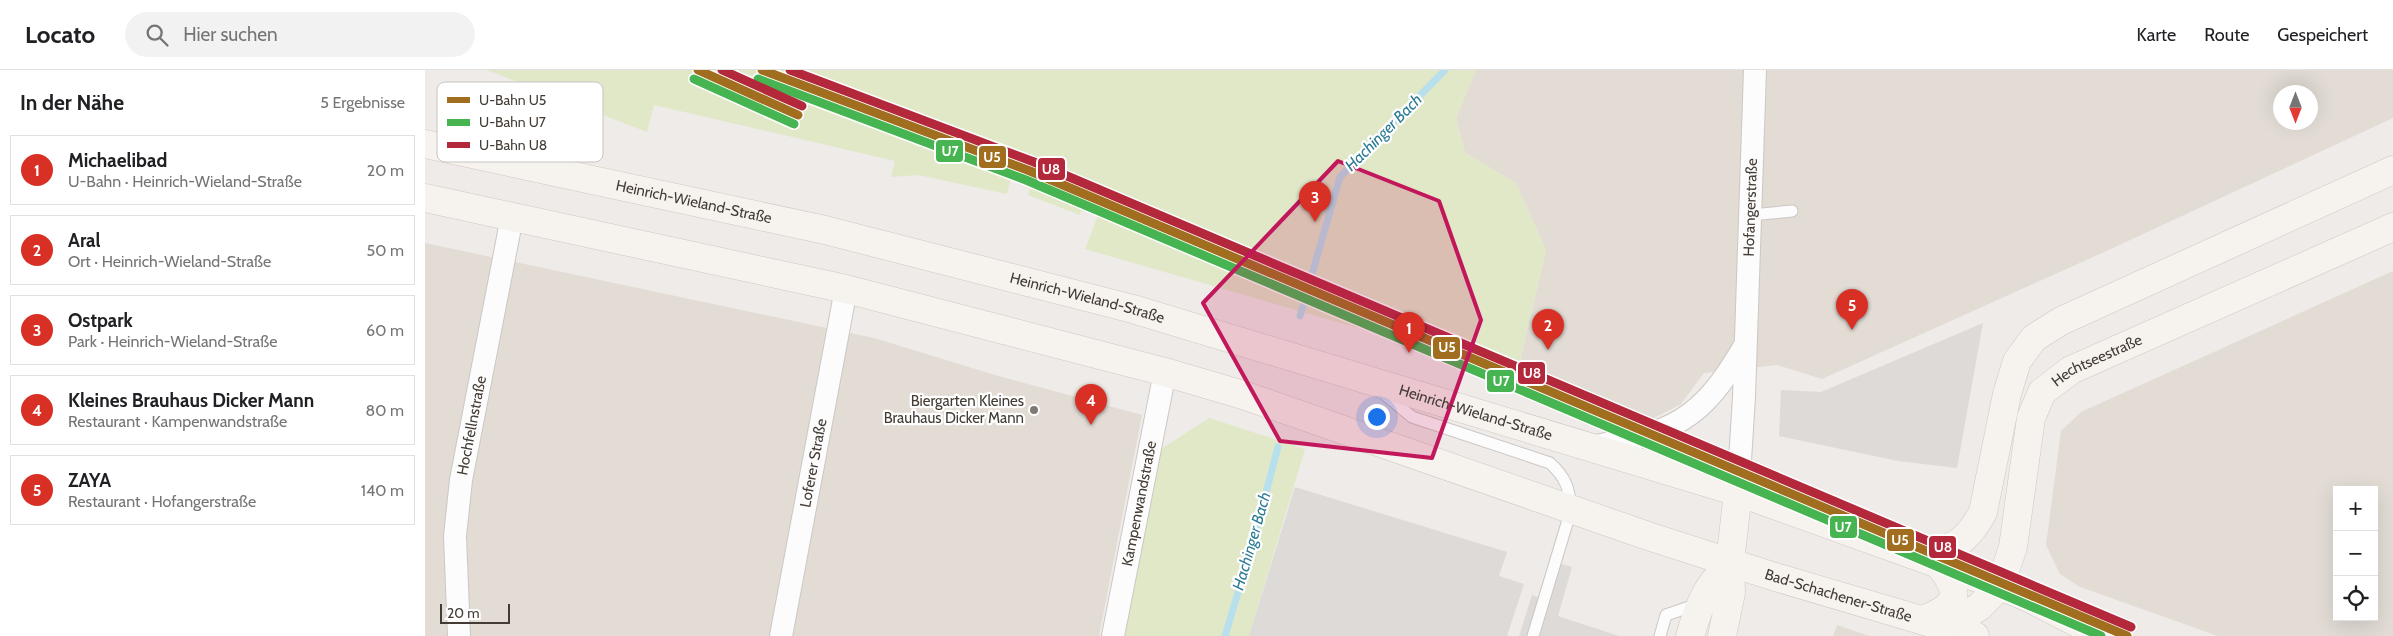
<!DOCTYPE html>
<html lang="de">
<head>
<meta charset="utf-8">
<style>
	body { margin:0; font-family:Cabin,sans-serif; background:#f2f2f2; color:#202124 }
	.controls { position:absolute; right:15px; bottom:15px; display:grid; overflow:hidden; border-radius:0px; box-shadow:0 5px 20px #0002 }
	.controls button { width:45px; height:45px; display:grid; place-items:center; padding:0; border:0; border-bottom:1px solid #e0e0e0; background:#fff; color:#202124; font:25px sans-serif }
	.compass { position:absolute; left:1848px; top:15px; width:45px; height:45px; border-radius:50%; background:#fff; box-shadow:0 5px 20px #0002; rotate:180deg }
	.scale { position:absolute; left:15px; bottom:12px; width:70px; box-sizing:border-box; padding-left:5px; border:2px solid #433b34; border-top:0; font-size:14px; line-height:18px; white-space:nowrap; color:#433b34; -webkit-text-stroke:4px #fff; paint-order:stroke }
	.you { position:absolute; left:951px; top:346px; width:18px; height:18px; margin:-12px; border:4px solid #fff; border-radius:50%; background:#1a73e8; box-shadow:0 0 0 8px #1a73e833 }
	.badge { display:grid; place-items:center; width:32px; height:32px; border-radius:50%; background:#d93025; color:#fff; font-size:16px; font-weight:700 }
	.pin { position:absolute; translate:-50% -41px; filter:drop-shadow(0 1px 2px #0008) }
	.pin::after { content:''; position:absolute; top:26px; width:18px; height:15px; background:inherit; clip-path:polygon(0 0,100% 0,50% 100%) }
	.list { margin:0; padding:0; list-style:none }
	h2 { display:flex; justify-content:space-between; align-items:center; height:65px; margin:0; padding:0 20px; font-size:21px }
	h2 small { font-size:16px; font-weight:400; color:#757577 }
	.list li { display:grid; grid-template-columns:32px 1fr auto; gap:15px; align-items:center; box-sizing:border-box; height:70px; margin:0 10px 10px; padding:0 10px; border:1px solid #e0e0e0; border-radius:0px }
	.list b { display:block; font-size:19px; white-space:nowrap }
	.list p { margin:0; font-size:16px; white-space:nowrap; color:#757577 }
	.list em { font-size:16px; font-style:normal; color:#757577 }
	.icon { flex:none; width:28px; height:28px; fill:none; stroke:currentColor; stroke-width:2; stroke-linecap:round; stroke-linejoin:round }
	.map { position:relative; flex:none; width:1968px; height:566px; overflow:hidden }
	header { display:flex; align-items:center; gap:30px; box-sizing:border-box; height:70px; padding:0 25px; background:#fff; border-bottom:1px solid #e0e0e0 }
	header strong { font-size:24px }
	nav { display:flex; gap:28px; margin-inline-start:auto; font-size:18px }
	.search { width:350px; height:45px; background:#f2f2f2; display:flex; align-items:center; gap:12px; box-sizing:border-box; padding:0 18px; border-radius:28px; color:#757577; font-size:19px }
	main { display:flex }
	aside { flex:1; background:#fff }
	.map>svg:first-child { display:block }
	.residential { fill:#e2dcd5; fill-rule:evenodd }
	.green { fill:#e1e8c8 }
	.parking { fill:#dddad7 }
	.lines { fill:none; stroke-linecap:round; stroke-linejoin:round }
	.stream { stroke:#b7e0ec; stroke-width:7 }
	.lane-casing { stroke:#cbc7c4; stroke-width:13 }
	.street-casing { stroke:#cbc7c4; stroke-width:24 }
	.secondary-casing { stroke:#cfc8c0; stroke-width:29 }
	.lane { stroke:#fcfcfc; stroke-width:11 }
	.street { stroke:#fcfcfc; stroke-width:22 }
	.secondary { stroke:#f6f2ed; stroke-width:28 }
	.metro-1-casing { stroke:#fff; stroke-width:12 }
	.metro-2-casing { stroke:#fff; stroke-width:12 }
	.metro-3-casing { stroke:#fff; stroke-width:12 }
	.metro-1 { stroke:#a06e1e; stroke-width:9 }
	.metro-2 { stroke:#46b450; stroke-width:9 }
	.metro-3 { stroke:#b4283c; stroke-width:9 }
	.marked { fill:#c2185b; fill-opacity:0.2; stroke:#c2185b; stroke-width:4; stroke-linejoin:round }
	.poi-dot { fill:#7f7973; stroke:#fff; stroke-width:2 }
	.labels { text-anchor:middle; stroke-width:4.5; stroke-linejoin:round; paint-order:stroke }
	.street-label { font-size:15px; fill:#433b34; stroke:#fff }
	.poi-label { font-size:15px; fill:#433b34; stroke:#fff; text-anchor:end }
	.water-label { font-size:16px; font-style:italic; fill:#2b7b96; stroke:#fff }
	.key { fill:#fff; stroke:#c7c4c2; stroke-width:1 }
	.key-label { font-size:14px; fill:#433b34 }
	.line-badge { stroke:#fff; stroke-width:2 }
	.badge-label { font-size:14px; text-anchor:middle; font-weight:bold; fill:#fff }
</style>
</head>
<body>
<header>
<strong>Locato</strong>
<div class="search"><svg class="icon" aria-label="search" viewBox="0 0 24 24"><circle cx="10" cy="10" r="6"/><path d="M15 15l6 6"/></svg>Hier suchen</div>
<nav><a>Karte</a><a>Route</a><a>Gespeichert</a></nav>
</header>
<main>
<aside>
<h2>In der Nähe<small>5 Ergebnisse</small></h2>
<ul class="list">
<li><span class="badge">1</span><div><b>Michaelibad</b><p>U-Bahn · Heinrich-Wieland-Straße</p></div><em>20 m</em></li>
<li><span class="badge">2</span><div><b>Aral</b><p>Ort · Heinrich-Wieland-Straße</p></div><em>50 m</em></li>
<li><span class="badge">3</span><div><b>Ostpark</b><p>Park · Heinrich-Wieland-Straße</p></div><em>60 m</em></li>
<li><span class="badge">4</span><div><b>Kleines Brauhaus Dicker Mann</b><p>Restaurant · Kampenwandstraße</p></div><em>80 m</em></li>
<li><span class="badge">5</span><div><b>ZAYA</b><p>Restaurant · Hofangerstraße</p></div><em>140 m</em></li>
</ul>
</aside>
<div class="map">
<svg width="1968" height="566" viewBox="0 0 1968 566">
	<rect width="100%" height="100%" fill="#eeebe8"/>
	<g class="residential">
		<path d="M1051,0h917v48l-280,130 -291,131 -45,-14 -73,8 -23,31 -29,15h-28l-107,-45 29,-124 -30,-67 -51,-30 -9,-35zM1856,22h30v30h-30z"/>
		<path d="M0,173l449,95 121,37 147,40 -43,221h-674z"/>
		<path d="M1968,201v365h-175l-138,-49 -20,-13 -14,-29 15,-114 20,-19zM1912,420h37v127h-37z"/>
		<path d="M1412,555l32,11h-36z"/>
	</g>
	<g class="green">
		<path d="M62,0h989l-20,48 9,35 51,30 30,67 -29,124 -432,-125 24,-61 -92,-36 -10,42 -89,-19 -27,2 4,-16 -241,-56 -7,27z"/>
		<path d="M609,103l53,22 -7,20 -52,-20z"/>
		<path d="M784,348l96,31 -56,187h-125l37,-187z"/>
	</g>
	<g class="parking">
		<path d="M1558,253l-26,145 -59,-7 -119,-25 2,-46 40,2z"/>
		<path d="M870,417l212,65 -8,24 25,8 -17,52h-258z"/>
		<path d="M1130,492l17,5 -14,49 61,20h-100l13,-41 12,4z"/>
	</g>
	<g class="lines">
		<g class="stream">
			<path d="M875,246l40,-139 105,-107"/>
			<path d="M800,566l27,-90 26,-99"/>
		</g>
		<defs>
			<g id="lane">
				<path d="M1326,145l41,-4"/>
				<path d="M958,323l29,24 138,46c16,15 19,24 21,47l-38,126"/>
				<path d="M1235,566l6,-21 32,-11"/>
			</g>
			<g id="street">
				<path d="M1165,377c83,-14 111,-26 154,-100"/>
				<path id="s1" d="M1313,422l6,-95 11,-327"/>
				<path id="s2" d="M34,566l-4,-100 6,-56 51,-263"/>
				<path id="s3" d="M356,566l65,-347"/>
				<path id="s4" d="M688,566l52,-264"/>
			</g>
			<g id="secondary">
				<path id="s5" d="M0,74l400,86 308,79 605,183 262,94 27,11 76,39"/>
				<path id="s6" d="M0,128l421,91 319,83 78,23 405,141 124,40 203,60"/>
				<path d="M1495,487c33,-9 46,-13 63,-45l24,-118 10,-33 17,-23 27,-17 332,-151"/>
				<path d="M1497,550c34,-13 42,-25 17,-55"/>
				<path id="s7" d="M1507,551h24l23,-14 21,-21 13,-39 18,-129 11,-26 29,-22 322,-143"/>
				<path d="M1265,566c11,-36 15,-46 40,-74"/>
				<path d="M1297,566l9,-43 -1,-31 8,-70"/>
			</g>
		</defs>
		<use href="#lane" class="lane-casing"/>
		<use href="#street" class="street-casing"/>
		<use href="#secondary" class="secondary-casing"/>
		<use href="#lane" class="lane"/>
		<use href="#street" class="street"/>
		<use href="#secondary" class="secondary"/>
		<defs>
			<g id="metro-1">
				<path d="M273,0l100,45"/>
				<path d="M337,0l268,101 1097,465"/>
			</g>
			<g id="metro-2">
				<path d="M269,9l100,45"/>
				<path d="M333,9l268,101 1075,456"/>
			</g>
			<g id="metro-3">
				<path d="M297,0l80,36"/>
				<path d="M365,0l244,92 1097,465"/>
			</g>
		</defs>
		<use href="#metro-1" class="metro-1-casing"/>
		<use href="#metro-2" class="metro-2-casing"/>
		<use href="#metro-3" class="metro-3-casing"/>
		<use href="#metro-1" class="metro-1"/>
		<use href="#metro-2" class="metro-2"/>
		<use href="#metro-3" class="metro-3"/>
	</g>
	<path class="marked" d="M913,91l101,40 42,119 -49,138 -152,-17 -77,-138z"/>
	<circle class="poi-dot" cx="609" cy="340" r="5"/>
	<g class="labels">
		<g class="street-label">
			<text dy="5" stroke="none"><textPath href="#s5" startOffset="275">Heinrich-Wieland-Straße</textPath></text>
			<text dy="5" stroke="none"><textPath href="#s1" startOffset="285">Hofangerstraße</textPath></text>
			<text dy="5" stroke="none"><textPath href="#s5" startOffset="680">Heinrich-Wieland-Straße</textPath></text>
			<text dy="5" stroke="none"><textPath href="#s7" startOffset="344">Hechtseestraße</textPath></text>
			<text dy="5" stroke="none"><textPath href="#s5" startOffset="1085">Heinrich-Wieland-Straße</textPath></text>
			<text dy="5" stroke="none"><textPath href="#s2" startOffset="212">Hochfellnstraße</textPath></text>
			<text dy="5" stroke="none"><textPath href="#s3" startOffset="176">Loferer Straße</textPath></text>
			<text dy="5" stroke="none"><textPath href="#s4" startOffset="135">Kampenwandstraße</textPath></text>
			<text dy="5" stroke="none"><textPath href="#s6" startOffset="1470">Bad-Schachener-Straße</textPath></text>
		</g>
		<g class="poi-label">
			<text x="599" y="336">Biergarten Kleines<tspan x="599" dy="17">Brauhaus Dicker Mann</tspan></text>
		</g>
		<g class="water-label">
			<text transform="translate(958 62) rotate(-45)" y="6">Hachinger Bach</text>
			<text transform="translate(826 471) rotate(-74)" y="6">Hachinger Bach</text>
		</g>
	</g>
	<rect x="12" y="12" width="166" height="80" rx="8" class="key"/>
	<rect x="22" y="27" width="23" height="6" fill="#a06e1e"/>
	<rect x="22" y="49" width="23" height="7" fill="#46b450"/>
	<rect x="22" y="72" width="23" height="6" fill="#b4283c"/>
	<g class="key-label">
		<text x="54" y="35">U-Bahn U5</text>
		<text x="54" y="57">U-Bahn U7</text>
		<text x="54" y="80">U-Bahn U8</text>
	</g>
	<g class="line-badge">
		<rect x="510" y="69" width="29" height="24" rx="5" fill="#46b450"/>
		<rect x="553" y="75" width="29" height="24" rx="5" fill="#a06e1e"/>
		<rect x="612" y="87" width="29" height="24" rx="5" fill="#b4283c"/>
		<rect x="1007" y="266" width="29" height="24" rx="5" fill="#a06e1e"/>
		<rect x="1092" y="291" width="29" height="24" rx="5" fill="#b4283c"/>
		<rect x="1061" y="299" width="29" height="24" rx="5" fill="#46b450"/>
		<rect x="1404" y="445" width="29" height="24" rx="5" fill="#46b450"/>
		<rect x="1461" y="458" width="29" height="24" rx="5" fill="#a06e1e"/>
		<rect x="1503" y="465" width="29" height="24" rx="5" fill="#b4283c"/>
	</g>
	<g class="badge-label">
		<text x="525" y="86">U7</text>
		<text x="567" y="92">U5</text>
		<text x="626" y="104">U8</text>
		<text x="1022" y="282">U5</text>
		<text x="1107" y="308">U8</text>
		<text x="1076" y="316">U7</text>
		<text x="1418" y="462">U7</text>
		<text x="1475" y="475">U5</text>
		<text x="1518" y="482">U8</text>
	</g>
</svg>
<div class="controls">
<button>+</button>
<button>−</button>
<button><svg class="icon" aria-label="locate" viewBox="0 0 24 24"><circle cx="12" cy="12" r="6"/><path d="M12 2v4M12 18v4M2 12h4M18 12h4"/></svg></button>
</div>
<svg class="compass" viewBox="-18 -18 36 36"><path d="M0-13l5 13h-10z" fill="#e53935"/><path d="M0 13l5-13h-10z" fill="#757577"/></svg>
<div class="scale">20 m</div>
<div class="you"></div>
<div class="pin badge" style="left:984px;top:283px">1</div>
<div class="pin badge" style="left:1123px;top:280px">2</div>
<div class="pin badge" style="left:890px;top:152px">3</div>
<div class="pin badge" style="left:666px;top:355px">4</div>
<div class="pin badge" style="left:1427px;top:260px">5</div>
</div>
</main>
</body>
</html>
